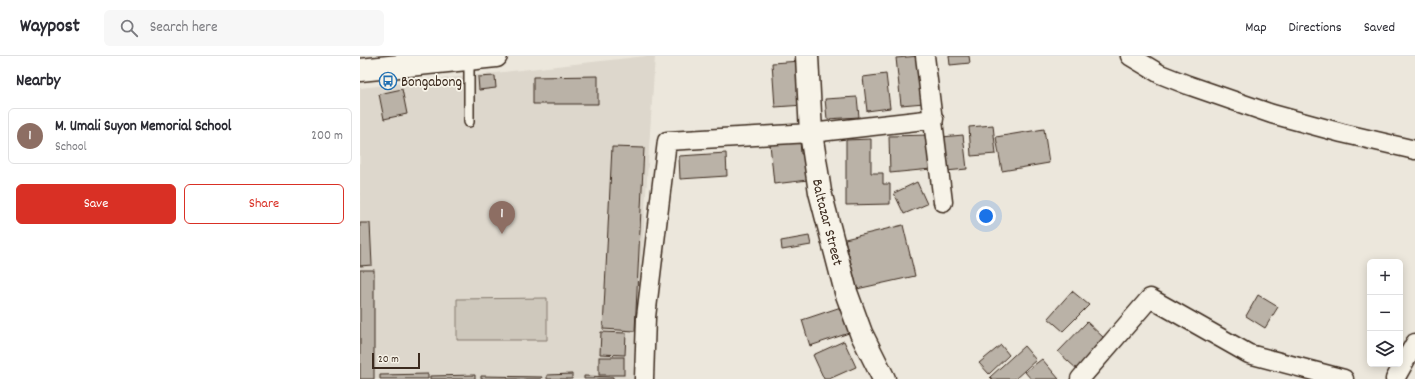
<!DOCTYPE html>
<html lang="en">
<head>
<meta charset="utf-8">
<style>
	body { margin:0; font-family:Dekko,sans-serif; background:#f7f7f7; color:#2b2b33 }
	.controls { position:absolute; right:12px; bottom:12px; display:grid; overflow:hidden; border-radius:6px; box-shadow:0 2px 10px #0003 }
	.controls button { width:36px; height:36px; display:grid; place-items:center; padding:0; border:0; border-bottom:1px solid #e1e1e2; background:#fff; color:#2b2b33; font:20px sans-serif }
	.scale { position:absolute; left:12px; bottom:10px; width:48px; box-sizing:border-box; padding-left:4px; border:2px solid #3b2a1e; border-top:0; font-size:11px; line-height:14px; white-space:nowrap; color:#3b2a1e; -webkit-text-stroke:3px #f7f3e8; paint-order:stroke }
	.you { position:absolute; left:626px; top:160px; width:14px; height:14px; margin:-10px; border:3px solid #fff; border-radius:50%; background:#1a73e8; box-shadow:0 0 0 6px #1a73e833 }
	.badge { display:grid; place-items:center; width:26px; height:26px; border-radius:50%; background:#d93025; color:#fff; font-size:13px; font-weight:700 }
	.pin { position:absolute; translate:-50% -33px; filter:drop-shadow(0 1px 2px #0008) }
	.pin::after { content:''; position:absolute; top:21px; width:14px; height:12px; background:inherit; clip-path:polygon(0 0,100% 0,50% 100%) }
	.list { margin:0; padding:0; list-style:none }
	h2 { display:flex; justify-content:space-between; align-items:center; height:52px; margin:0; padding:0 16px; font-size:17px }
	h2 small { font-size:13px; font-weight:400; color:#7c7c81 }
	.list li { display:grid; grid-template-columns:26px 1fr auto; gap:12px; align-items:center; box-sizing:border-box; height:56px; margin:0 8px 8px; padding:0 8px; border:1px solid #e1e1e2; border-radius:6px }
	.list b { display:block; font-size:15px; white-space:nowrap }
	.list p { margin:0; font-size:13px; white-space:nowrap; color:#7c7c81 }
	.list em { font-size:13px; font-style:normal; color:#7c7c81 }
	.actions { display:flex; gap:8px; padding:12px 16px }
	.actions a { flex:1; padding:9px 0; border:1px solid #d93025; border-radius:6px; text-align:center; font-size:14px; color:#d93025 }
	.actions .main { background:#d93025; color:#fff }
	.icon { flex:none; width:22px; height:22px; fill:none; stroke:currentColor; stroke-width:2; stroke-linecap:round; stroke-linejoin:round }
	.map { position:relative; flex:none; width:1055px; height:323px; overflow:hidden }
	header { display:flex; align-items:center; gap:24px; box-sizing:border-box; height:56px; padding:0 20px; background:#fff; border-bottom:1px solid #e1e1e2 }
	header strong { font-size:19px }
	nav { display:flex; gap:22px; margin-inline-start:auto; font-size:14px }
	.search { width:280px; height:36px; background:#f7f7f7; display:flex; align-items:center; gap:10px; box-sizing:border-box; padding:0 14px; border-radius:6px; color:#7c7c81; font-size:15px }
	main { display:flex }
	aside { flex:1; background:#fff }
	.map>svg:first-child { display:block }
	.built { fill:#ddd7cc }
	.green { fill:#cec8bc; stroke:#84796d }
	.building { fill:#bab2a7; stroke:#3b2a1e }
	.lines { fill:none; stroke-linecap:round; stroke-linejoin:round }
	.lane-casing { stroke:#3b2a1e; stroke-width:12 }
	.street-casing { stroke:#3b2a1e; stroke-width:21 }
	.secondary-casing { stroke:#3b2a1e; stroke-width:25 }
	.lane { stroke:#f7f3e8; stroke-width:9 }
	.street { stroke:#f7f3e8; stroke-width:18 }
	.secondary { stroke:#f7f3e8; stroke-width:22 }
	.labels { text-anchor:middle; stroke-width:3.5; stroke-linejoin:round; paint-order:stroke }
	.poi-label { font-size:15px; fill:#3b2a1e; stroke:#f7f3e8; text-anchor:start }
	.street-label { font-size:15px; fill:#3b2a1e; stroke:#f7f3e8 }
</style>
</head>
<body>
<header>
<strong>Waypost</strong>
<div class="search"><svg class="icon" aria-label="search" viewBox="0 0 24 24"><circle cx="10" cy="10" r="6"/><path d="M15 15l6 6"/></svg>Search here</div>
<nav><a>Map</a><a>Directions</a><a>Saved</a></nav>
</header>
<main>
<aside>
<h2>Nearby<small></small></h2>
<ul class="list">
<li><span class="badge" style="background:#8d6e63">1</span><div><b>M. Umali Suyon Memorial School</b><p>School</p></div><em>200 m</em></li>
</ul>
<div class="actions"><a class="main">Save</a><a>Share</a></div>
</aside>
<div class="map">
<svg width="1055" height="323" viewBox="0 0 1055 323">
	<rect width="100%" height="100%" fill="#ece7dc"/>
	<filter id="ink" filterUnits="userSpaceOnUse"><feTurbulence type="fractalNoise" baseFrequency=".025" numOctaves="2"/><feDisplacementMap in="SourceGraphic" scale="8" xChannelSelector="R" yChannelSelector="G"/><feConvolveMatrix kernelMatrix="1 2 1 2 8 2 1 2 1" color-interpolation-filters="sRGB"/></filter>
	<g filter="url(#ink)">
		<path class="built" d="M286,0h9l-21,323h-274v-291z"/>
		<path class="green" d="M187,242v42h-90v-41z"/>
		<g class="building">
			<path d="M559,0l5,47 -23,2 -5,-47z"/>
			<path d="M589,0h20l1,7 -20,2z"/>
			<path d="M440,5l4,44 -29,2 -3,-44z"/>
			<path d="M526,18l4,34 -23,3 -4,-34z"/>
			<path d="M135,20l1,12 -17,2 -1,-13z"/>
			<path d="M238,20v28h-65v-27z"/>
			<path d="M42,33l5,25 -23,5 -5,-25z"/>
			<path d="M497,41l2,20 -32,2 -2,-20z"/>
			<path d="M633,69l3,29 -25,2 -2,-29z"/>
			<path d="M684,73l5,34 -47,8 -6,-34z"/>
			<path d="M569,79l2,34 -41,4 -1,-37z"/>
			<path d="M603,79l4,34 -21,2 -4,-34z"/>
			<path d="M511,83v34h12v11h7v20l-44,1v-65z"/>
			<path d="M440,85l1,13 5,-1 2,27 -34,4 -4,-40z"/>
			<path d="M252,91l32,1 -9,183 -32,-2z"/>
			<path d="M366,97l1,23 -47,3 -1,-23z"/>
			<path d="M557,126l10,22 -23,10 -10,-21z"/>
			<path d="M0,167h10l2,42 -12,1z"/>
			<path d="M543,169l12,51 -58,13 -12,-50z"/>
			<path d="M449,180l2,9 -29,5 -1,-9z"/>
			<rect x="0" y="214" width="14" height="109"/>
			<path d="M712,235l17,14 -26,26 -15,-13z"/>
			<path d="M898,239l20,12 -13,21 -19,-12z"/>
			<path d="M481,251l8,26 -39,13 -8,-26z"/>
			<path d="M727,266l17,16 -26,32 -20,-18z"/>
			<path d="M241,276l25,1 -1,22 -25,-1z"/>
			<path d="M484,285l12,26 -27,12h-5l-11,-24z"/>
			<path d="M641,289l8,10 -20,19 -10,-11z"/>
			<path d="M664,290l12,14 -21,19h-23l-2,-2z"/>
			<rect x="239" y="301" width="25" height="18"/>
			<path d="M682,303l17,20h-28l-6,-7z"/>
			<path d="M68,318v5h-48v-4z"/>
			<path d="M212,318v5h-25v-4z"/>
			<path d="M115,319v4h-45v-3z"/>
			<path d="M121,320l61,1 -1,2h-60z"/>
			<path d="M224,320l29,1v2h-29z"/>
		</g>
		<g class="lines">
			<defs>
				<path id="lane" d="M109,66v-63"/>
				<g id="street">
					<path d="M565,0l18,146"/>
					<path d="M770,0l30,18 28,11 84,29 70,19 73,17"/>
					<path d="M284,323l2,-62 21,-176 144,-8 123,-14"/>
					<path d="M720,323l70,-81 99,56 95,25"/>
					<path d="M1035,323l20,-36"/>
				</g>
				<g id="secondary">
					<path id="s1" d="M447,0l4,77 9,59 26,100 15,41 23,46"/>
					<path d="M0,14l136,-14"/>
				</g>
			</defs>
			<use href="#lane" class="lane-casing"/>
			<use href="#street" class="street-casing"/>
			<use href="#secondary" class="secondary-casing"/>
			<use href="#lane" class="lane"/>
			<use href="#street" class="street"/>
			<use href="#secondary" class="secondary"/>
		</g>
	</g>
	<defs>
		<symbol id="bus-ring" viewBox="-11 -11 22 22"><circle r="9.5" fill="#f7f3e8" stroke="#1f6fb2" stroke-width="1.5"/><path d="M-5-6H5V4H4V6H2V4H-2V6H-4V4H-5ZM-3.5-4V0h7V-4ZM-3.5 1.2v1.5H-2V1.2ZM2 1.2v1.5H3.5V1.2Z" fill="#1f6fb2"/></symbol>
	</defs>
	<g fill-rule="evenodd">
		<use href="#bus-ring" x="18" y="15" width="20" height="20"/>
	</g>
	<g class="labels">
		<g class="poi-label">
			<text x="41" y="30">Bongabong</text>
		</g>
		<g class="street-label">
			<text dy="5" stroke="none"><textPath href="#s1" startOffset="168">Baltazar Street</textPath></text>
		</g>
	</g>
</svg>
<div class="controls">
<button>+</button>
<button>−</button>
<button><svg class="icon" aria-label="layers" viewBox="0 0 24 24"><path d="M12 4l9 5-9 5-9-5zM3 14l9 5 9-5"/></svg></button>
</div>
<div class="scale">20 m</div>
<div class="you"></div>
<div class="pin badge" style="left:142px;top:178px;background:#8d6e63">1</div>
</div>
</main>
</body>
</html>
